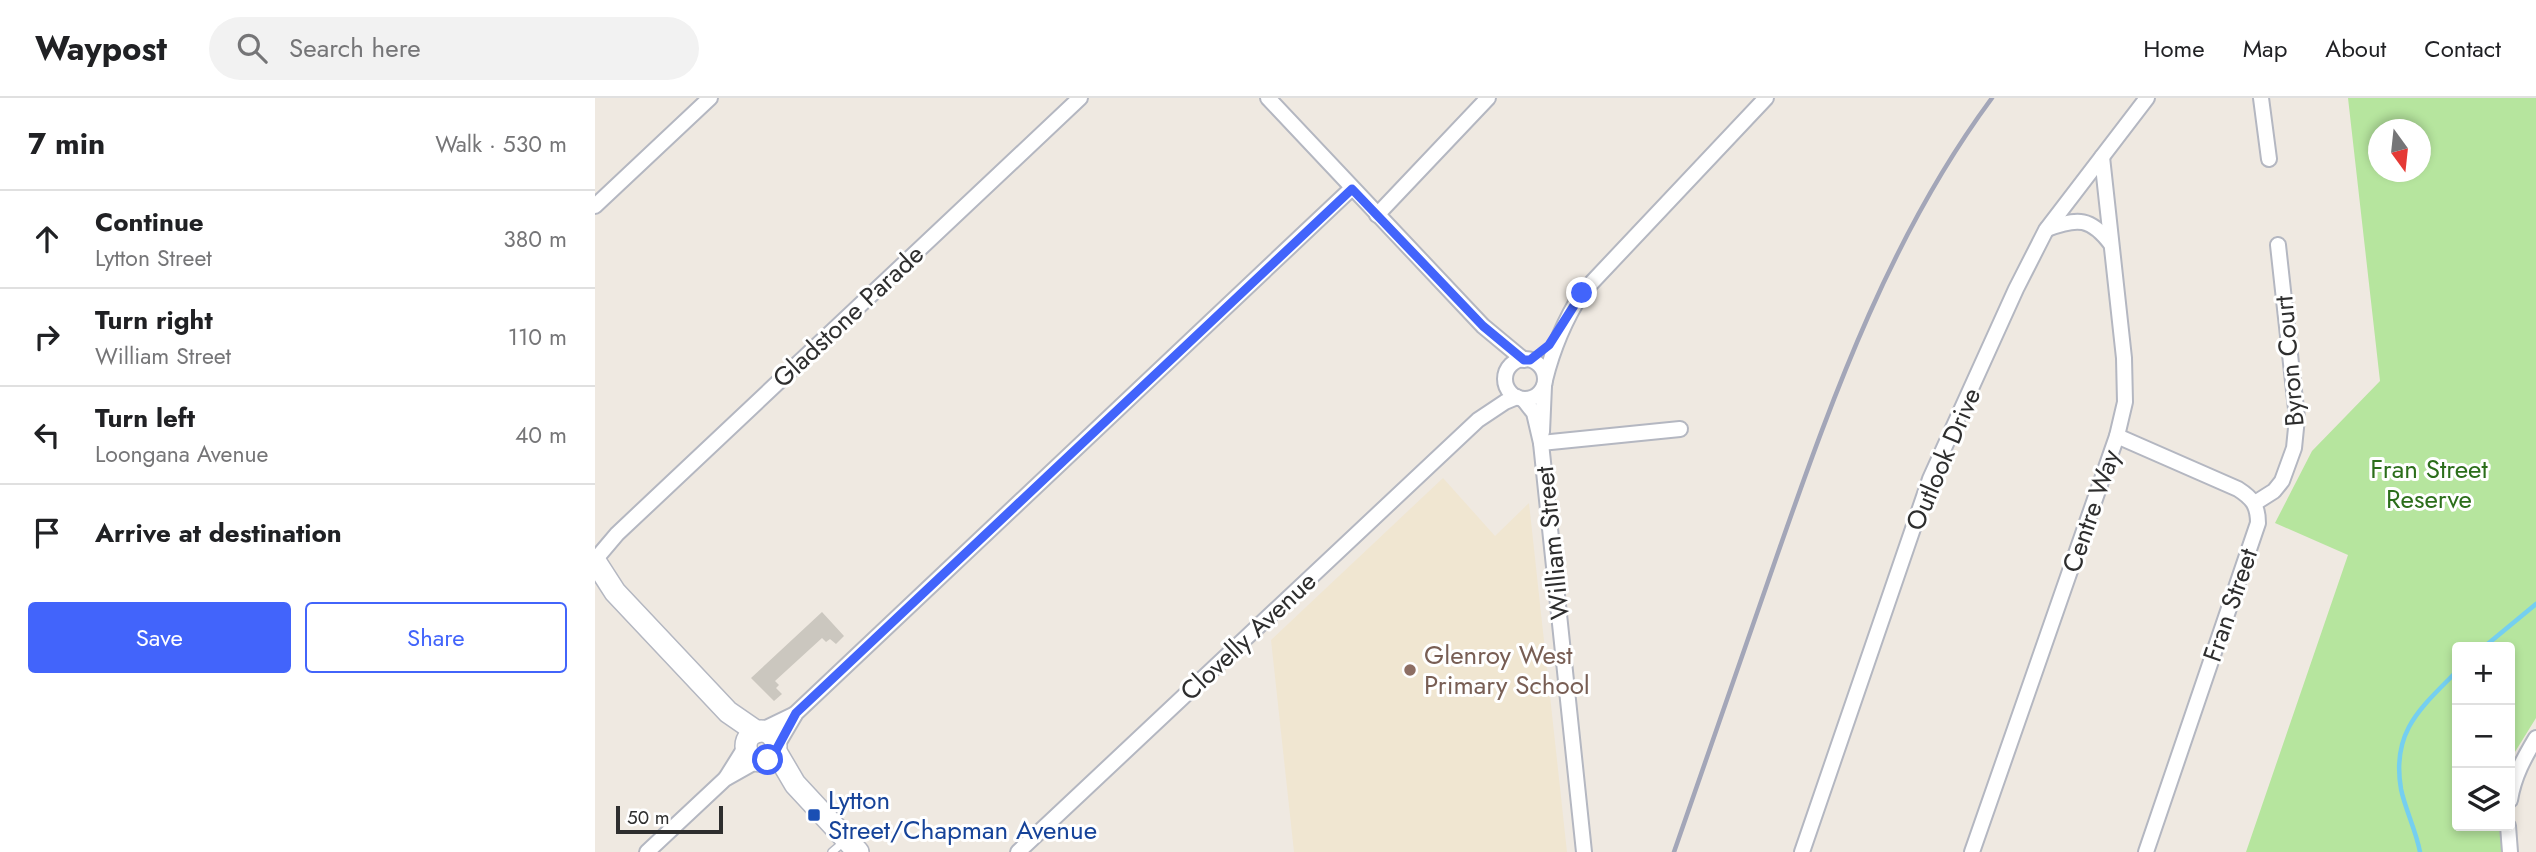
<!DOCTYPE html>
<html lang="en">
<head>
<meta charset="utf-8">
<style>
	body { margin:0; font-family:Jost,sans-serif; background:#f2f2f2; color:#202124 }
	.controls { position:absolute; right:21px; bottom:21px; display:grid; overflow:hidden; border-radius:7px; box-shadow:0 4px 10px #0003 }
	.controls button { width:63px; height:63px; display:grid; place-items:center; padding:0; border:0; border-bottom:2px solid #e0e0e0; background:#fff; color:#202124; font:35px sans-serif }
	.compass { position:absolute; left:1773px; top:21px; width:63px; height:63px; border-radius:50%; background:#fff; box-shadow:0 4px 10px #0003; rotate:165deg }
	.scale { position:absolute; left:21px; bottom:18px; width:107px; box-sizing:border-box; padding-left:7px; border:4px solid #2e2e2e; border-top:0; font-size:19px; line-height:24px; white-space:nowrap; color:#2e2e2e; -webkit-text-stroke:5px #fff; paint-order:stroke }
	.stop { position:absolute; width:21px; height:21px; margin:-16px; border:5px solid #4264fb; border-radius:50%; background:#fff }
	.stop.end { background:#4264fb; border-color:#fff; box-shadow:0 2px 7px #0008 }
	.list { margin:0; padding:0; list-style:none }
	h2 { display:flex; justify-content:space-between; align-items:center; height:91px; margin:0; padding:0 28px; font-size:30px }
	h2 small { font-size:23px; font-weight:400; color:#757577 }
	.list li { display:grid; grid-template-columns:46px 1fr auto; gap:21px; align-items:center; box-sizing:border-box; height:98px; padding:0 28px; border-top:2px solid #e0e0e0 }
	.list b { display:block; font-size:26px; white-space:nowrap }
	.list p { margin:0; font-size:23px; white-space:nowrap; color:#757577 }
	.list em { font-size:23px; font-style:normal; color:#757577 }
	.actions { display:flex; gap:14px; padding:21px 28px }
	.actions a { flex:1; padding:16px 0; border:2px solid #4264fb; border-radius:7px; text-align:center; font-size:24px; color:#4264fb }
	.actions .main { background:#4264fb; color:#fff }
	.icon { flex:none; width:38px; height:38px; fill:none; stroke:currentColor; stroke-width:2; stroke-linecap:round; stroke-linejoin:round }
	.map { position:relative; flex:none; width:1941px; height:754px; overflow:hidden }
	header { display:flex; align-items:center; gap:42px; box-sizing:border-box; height:98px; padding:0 35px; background:#fff; border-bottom:2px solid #e0e0e0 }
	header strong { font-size:33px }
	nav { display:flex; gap:38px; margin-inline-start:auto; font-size:24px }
	.search { width:490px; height:63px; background:#f2f2f2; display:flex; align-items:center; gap:18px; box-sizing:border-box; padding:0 24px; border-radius:38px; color:#757577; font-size:26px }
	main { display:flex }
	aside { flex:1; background:#fff }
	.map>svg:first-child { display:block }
	.education { fill:#f0e6d1 }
	.green { fill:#b6e59e; fill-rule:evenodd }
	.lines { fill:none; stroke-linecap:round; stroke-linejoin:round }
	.stream { stroke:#75cff0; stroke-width:4.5 }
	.building { fill:#cbc7bf }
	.lane-casing { stroke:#b4b7c1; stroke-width:10 }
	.street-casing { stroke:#b4b7c1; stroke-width:18 }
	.secondary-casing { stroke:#b4b7c1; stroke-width:24 }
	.lane { stroke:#fff; stroke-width:7 }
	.street { stroke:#fff; stroke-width:14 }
	.secondary { stroke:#fff; stroke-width:21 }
	.rail { stroke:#a3a6b8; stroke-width:4.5 }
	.route { stroke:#4264fb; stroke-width:9 }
	.education-dot { fill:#8d6e63; stroke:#fff; stroke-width:2.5 }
	.transit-dot { fill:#1a4fb4; stroke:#fff; stroke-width:2.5 }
	.labels { text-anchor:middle; stroke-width:6; stroke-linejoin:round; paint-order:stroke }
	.street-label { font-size:26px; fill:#2e2e2e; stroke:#fff }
	.park-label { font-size:26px; fill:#2c6e1b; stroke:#fff }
	.education-label { font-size:26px; fill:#785e54; stroke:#fff; text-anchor:start }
	.transit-label { font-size:26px; fill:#164399; stroke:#fff; text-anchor:start }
</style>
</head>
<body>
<header>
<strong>Waypost</strong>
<div class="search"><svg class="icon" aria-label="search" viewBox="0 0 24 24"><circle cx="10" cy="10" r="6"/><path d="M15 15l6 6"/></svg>Search here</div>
<nav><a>Home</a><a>Map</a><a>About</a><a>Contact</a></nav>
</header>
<main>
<aside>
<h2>7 min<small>Walk · 530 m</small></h2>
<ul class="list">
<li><svg class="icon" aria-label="ahead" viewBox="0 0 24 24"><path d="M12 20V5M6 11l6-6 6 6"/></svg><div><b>Continue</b><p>Lytton Street</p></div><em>380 m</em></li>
<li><svg class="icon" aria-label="right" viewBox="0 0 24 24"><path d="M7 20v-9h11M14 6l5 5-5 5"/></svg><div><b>Turn right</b><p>William Street</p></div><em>110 m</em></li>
<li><svg class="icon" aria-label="left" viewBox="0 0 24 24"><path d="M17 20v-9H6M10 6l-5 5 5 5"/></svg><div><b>Turn left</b><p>Loongana Avenue</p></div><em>40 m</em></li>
<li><svg class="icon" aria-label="arrive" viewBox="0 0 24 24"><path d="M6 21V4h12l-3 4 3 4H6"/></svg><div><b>Arrive at destination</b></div></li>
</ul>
<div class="actions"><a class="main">Save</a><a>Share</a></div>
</aside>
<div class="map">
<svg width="1941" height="754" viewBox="0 0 1941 754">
	<rect width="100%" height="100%" fill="#efe9e1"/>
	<path class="education" d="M848,380l52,58 34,-33 38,349h-273l-23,-212z"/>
	<path class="green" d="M1753,0h188v620l-26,42v-113h-53v179h42l5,26h-258l102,-297 -73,-32 37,-72 68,-70zM1784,32h42v42h-42z"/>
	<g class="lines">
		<g class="stream">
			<path d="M1889,549l52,-43"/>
			<path d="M1825,754c-4,-22 -15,-43 -19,-63 -10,-58 20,-81 56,-118"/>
		</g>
	</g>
	<path class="building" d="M227,514l22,24 -8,8 -6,-5 -4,3 -4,-4 -47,43 4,4 -3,3 6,6 -8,7 -23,-23z"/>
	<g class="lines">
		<defs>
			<path id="lane" d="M237,754l13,-11"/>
			<g id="street">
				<path d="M673,0l215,228 41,34"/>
				<path d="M1666,0l8,61"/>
				<path d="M0,108l115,-108"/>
				<path d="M782,117l111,-117"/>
				<path d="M1452,131c31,-12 44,-11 64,15"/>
				<circle cx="930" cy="281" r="20"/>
				<path d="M950,282c8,-32 19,-59 37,-87l184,-195"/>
				<path d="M928,301l11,14 7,30 43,409"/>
				<path d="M947,334l2,-46"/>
				<path d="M1522,338l121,53c14,9 20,16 20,34l-112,329"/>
				<path d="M946,345l139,-14"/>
				<path d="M1660,405l19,-12 8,-10 12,-33 3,-30 -19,-173"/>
				<path d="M0,462l22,-26 463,-436"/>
				<path d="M165,633l35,-17"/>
				<path d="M181,649l20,-34 555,-524"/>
				<path d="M131,680l20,-32"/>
				<path d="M1915,702c4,-24 14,-42 26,-62"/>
				<path d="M1913,728l2,26"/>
				<path d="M52,754l78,-73 32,-18"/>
				<path d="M423,754l460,-432 27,-18 12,-5"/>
				<path d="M1207,754l128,-373 86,-190 30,-59 101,-132"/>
				<path d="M1377,754l145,-416 8,-34 -1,-44 -22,-201"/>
			</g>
			<g id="secondary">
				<path d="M0,463l20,31 113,120 29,20"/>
				<circle cx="166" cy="648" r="15"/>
				<path d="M180,652l20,34 63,68"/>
			</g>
		</defs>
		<use href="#lane" class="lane-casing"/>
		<use href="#street" class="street-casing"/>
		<use href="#secondary" class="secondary-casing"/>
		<use href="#lane" class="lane"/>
		<use href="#street" class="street"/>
		<use href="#secondary" class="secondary"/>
		<path class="rail" d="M1079,754c35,-102 70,-204 106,-305 55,-157 112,-314 212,-449"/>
	</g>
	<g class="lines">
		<path class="route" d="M173,662l6,-6 22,-41 556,-524 131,137 41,34h6l19,-15 33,-52"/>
	</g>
	<circle class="education-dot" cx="815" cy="572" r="7"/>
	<rect class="transit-dot" x="212" y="710" width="14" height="14" rx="3.5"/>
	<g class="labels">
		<g class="street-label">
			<text transform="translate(253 218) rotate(-43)" y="9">Gladstone Parade</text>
			<text transform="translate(1694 263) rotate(-95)" y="9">Byron Court</text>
			<text transform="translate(1348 361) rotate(-67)" y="9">Outlook Drive</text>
			<text transform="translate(1496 413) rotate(-71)" y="9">Centre Way</text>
			<text transform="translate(957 445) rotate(-96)" y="9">William Street</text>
			<text transform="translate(1635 507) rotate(-71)" y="9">Fran Street</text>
			<text transform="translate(653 538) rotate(-43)" y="9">Clovelly Avenue</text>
		</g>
		<g class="park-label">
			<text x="1834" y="380">Fran Street<tspan x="1834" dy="30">Reserve</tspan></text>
		</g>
		<g class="education-label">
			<text x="829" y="566">Glenroy West<tspan x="829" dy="30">Primary School</tspan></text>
		</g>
		<g class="transit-label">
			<text x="233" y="711">Lytton<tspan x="233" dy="30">Street/Chapman Avenue</tspan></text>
		</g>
	</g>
</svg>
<div class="controls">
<button>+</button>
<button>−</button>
<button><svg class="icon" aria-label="layers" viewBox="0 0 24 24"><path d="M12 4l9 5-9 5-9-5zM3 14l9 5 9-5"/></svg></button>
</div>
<svg class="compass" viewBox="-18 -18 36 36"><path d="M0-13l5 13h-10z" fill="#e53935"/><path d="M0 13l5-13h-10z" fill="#757577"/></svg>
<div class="scale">50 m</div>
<div class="stop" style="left:173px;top:662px"></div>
<div class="stop end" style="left:987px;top:195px"></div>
</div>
</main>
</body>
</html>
